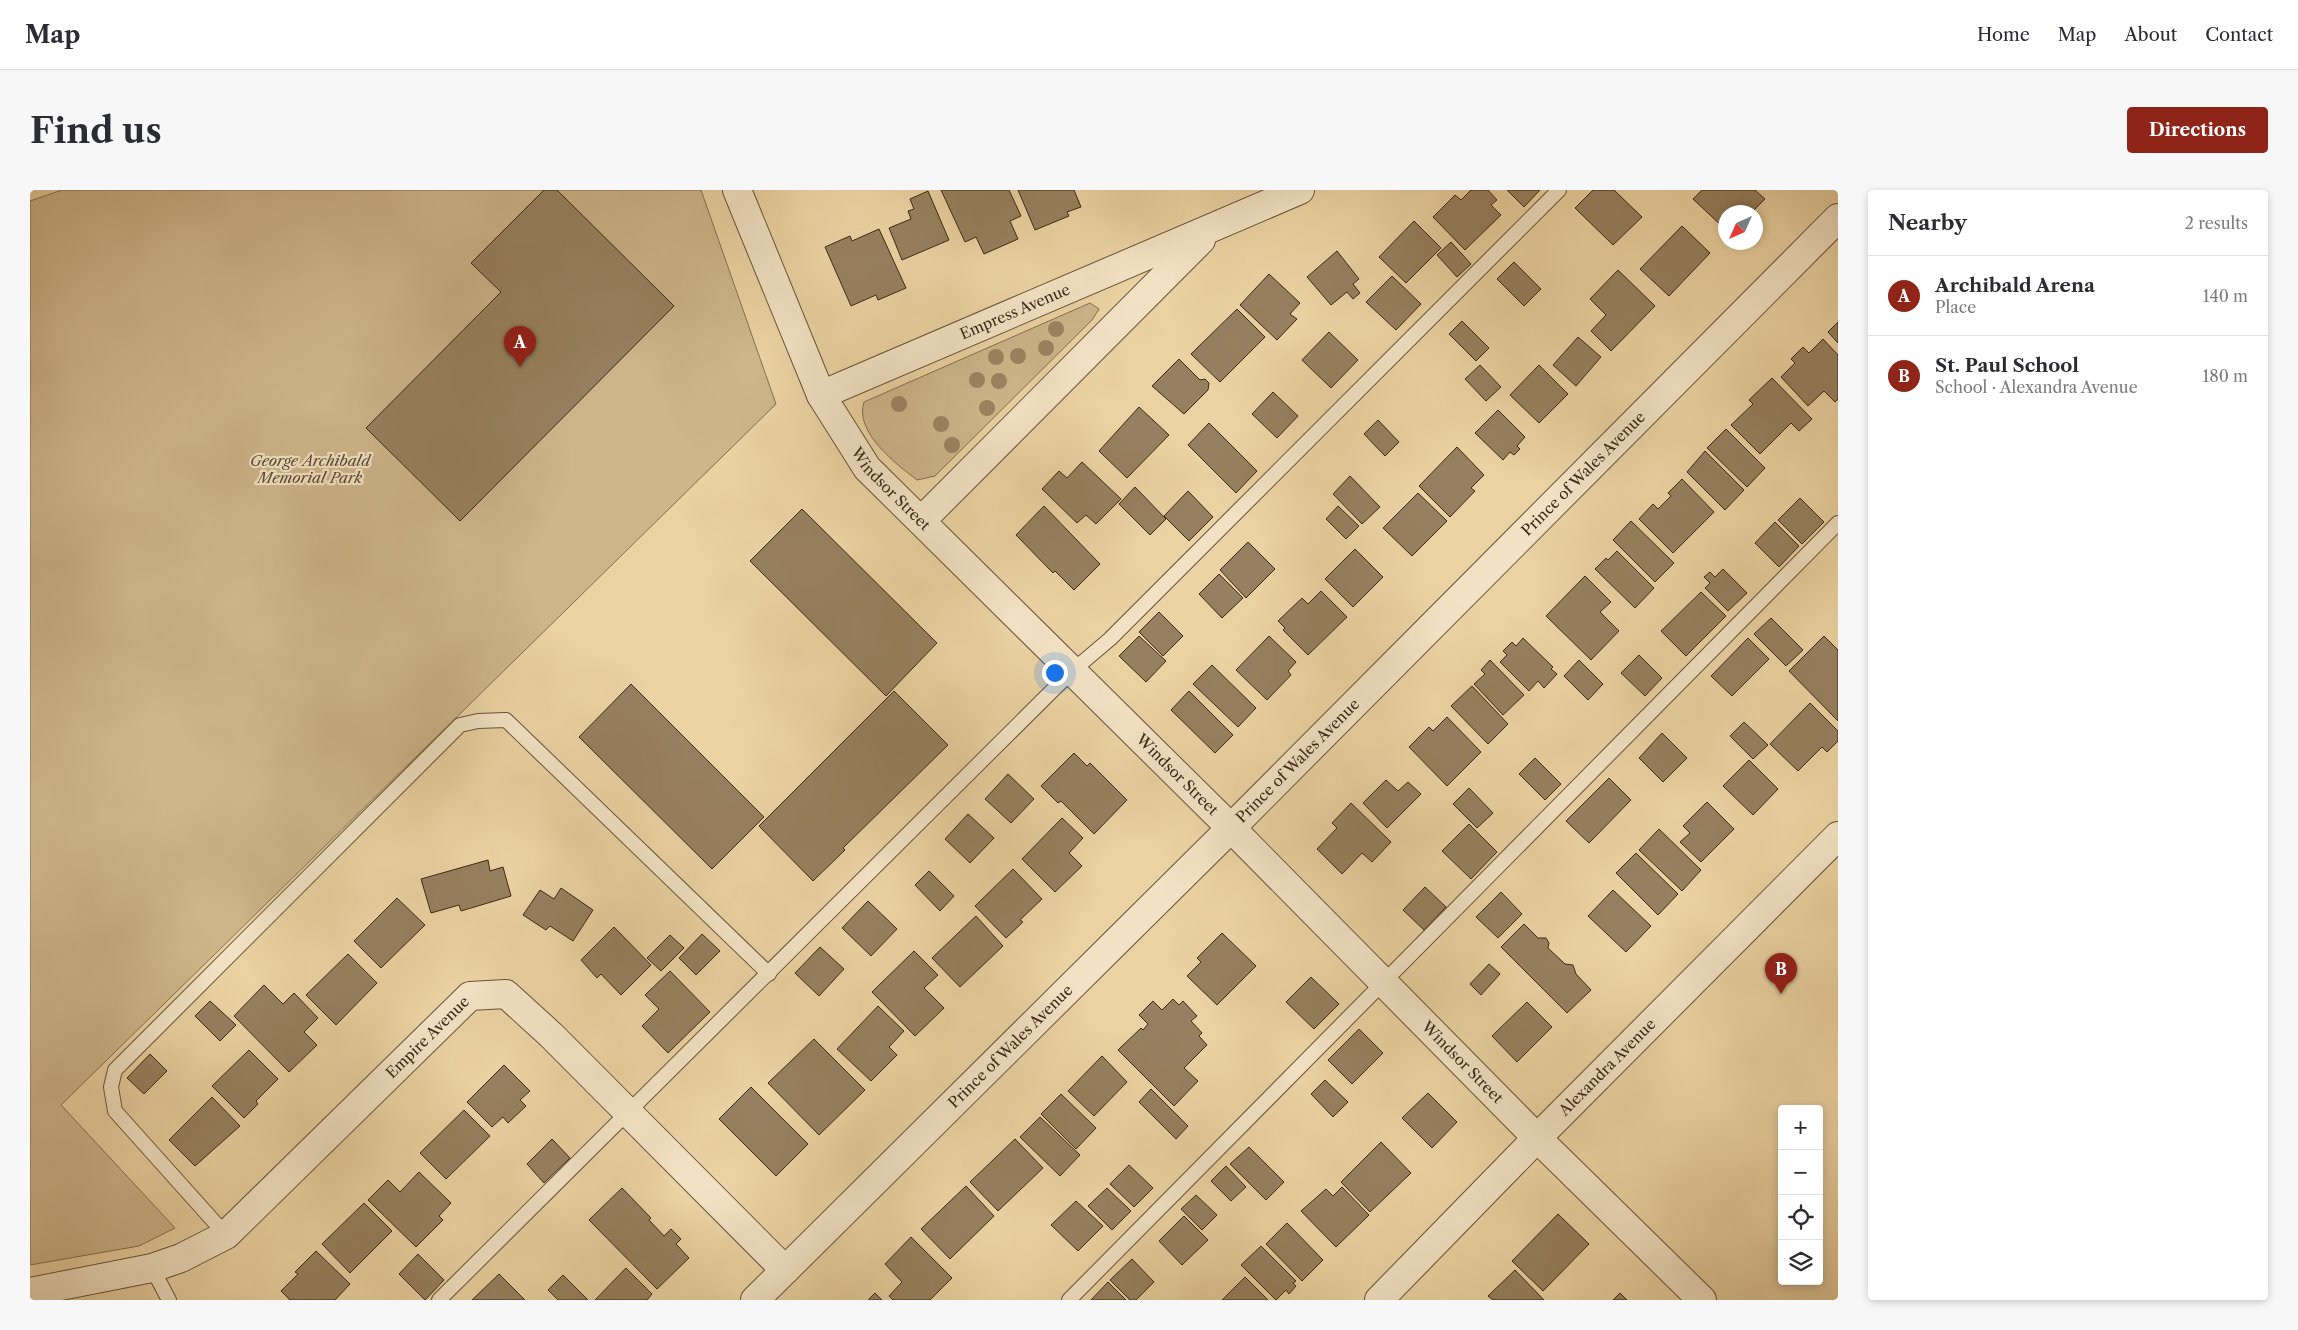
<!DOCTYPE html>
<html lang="en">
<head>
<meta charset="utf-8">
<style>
	body { margin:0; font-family:"Libre Caslon Text",serif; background:#f7f7f7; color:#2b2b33 }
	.controls { position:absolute; right:15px; bottom:15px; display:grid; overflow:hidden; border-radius:5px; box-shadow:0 2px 8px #0003 }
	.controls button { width:45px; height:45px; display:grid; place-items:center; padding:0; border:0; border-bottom:1px solid #e1e1e2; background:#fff; color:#2b2b33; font:25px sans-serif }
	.compass { position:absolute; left:1688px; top:15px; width:45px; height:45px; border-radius:50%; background:#fff; box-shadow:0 2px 8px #0003; rotate:225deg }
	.you { position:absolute; left:1024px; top:482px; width:18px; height:18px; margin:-12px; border:4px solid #fff; border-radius:50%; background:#1a73e8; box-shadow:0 0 0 8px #1a73e833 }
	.badge { display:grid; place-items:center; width:32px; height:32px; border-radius:50%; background:#8f2418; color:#fff; font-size:16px; font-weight:700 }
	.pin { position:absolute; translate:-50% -41px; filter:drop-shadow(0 1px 2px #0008) }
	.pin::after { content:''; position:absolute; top:26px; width:18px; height:15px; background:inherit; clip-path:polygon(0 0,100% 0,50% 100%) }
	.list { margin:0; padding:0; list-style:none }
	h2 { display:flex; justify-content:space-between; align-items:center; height:65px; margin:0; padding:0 20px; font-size:21px }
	h2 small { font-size:16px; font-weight:400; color:#7c7c81 }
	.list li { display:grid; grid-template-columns:32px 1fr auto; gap:15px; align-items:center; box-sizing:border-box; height:80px; padding:0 20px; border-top:1px solid #e1e1e2 }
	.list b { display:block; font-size:19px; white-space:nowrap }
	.list p { margin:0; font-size:16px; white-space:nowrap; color:#7c7c81 }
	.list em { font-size:16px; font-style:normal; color:#7c7c81 }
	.icon { flex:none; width:28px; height:28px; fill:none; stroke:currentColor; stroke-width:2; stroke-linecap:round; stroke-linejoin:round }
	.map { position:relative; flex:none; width:1808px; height:1110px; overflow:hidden; border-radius:5px }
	header { display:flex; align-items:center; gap:30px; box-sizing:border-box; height:70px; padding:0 25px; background:#fff; border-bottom:1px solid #e1e1e2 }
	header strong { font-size:24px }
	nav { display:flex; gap:28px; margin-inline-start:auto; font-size:18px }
	.intro { display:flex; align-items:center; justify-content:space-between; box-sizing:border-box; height:120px; padding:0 30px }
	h1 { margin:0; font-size:35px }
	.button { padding:12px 22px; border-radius:5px; background:#8f2418; color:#fff; font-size:18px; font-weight:700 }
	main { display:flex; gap:30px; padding:0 30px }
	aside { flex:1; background:#fff; border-radius:5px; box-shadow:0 2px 8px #0003 }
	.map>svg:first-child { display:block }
	.green { fill:#cdb58a; stroke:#846e50 }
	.building { fill:#97805f; stroke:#3c2817 }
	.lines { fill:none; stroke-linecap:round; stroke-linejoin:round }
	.service-casing { stroke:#68523a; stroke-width:16 }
	.minor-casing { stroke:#68523a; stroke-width:30 }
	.service { stroke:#f2e2c3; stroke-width:14 }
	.minor { stroke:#f2e2c3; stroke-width:28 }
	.tree { fill:#9b8462 }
	.labels { text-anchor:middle; stroke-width:4.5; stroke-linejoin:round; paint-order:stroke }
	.street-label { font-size:15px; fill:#3c2817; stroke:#f2e2c3 }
	.park-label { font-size:15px; font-style:italic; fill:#59442e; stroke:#f2e2c3 }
</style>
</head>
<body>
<header>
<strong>Map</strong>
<nav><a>Home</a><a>Map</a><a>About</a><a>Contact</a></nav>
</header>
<div class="intro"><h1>Find us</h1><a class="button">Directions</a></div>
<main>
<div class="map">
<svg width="1808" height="1110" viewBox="0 0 1808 1110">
	<rect width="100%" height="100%" fill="#ebd2a2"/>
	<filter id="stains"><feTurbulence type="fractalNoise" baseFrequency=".004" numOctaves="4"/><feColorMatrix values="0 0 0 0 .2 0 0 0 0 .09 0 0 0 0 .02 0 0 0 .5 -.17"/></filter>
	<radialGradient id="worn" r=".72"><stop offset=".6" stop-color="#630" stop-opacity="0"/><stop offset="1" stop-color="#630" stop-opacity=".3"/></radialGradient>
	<g class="green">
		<path d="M32,0h639l75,214 -715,701 114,123 -36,18 -109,19v-1064z"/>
		<path d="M1060,113l9,6 -7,11 -157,156 -18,4c-21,-16 -63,-48 -53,-78z"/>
	</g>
	<g class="building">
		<path d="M514,0h13l117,116 -214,215 -94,-93 135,-136 -30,-29z"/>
		<path d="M911,0h68l12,26 -11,5 8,18 -34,15 -8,-17 -11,5z"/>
		<path d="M988,0h56l7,17 -14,5 2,4 -34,14z"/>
		<path d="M1441,0h17l9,10 -6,5 10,10 -36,35 -32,-33 22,-22 6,5z"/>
		<path d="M1477,0h33l-16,17z"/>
		<path d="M1563,0h21l28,27 -29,28 -38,-37z"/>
		<path d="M1672,0h53l10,9 -13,13h-26v18l-33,-31z"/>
		<path d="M898,1l21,49 -47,20 -13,-32 22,-9 -3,-8 6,-2 -4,-10z"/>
		<path d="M1384,31l27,27 -35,35 -27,-26z"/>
		<path d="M1652,36l28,27 -41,43 -29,-27z"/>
		<path d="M849,39l27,59 -28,12 -2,-5 -25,11 -26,-59 25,-11 2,5z"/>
		<path d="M1421,52l20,22 -14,13 -20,-22z"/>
		<path d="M1307,61l22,28 -6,5 7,9 -7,6 -6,-7 -16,13 -24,-28z"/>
		<path d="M1484,72l27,27 -17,17 -27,-27z"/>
		<path d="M1588,80l37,36 -44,45 -20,-20 15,-16 -16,-16z"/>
		<path d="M1239,84l31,29 -10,11 7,5 -20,21 -37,-35z"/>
		<path d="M1362,86l29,28 -25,26 -30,-28z"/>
		<path d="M1207,119l28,28 -45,45 -29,-28z"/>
		<path d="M1432,131l27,27 -13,13 -27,-27z"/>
		<path d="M1808,132v21l-10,-11z"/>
		<path d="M1299,142l29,28 -27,28 -29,-28z"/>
		<path d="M1548,147l23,20 -25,29 -23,-21z"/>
		<path d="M1793,149l15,16v44l-3,3 -11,-11 -16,15 -27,-29 14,-14 -4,-4 12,-12 6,6z"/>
		<path d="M1149,169l21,21 5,-1 4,4 -1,7 -24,24 -32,-28z"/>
		<path d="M1450,175l21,22 -15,14 -21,-22z"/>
		<path d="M1509,175l29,29 -29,29 -29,-28z"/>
		<path d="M1742,188l40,41 -13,12 -8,-8 -31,31 -29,-29 22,-21 -4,-4z"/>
		<path d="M1243,202l25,24 -21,22 -25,-24z"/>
		<path d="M1109,217l30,28 -42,43 -28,-27z"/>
		<path d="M1468,220l27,27 -8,9 3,3 -6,6 -4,-3 -7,8 -28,-27z"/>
		<path d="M1348,230l21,22 -14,14 -21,-22z"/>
		<path d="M1179,233l48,48 -21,22 -48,-48z"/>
		<path d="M1696,239l39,39 -18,19 -40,-39z"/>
		<path d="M1427,257l27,28 -13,13 4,3 -25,26 -31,-31z"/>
		<path d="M1675,261l39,39 -19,20 -38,-38z"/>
		<path d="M1052,272l39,37 -25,25 -10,-9 -9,8 -35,-34 17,-18 8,7z"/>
		<path d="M1320,286l30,31 -18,17 -29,-30z"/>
		<path d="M1652,289l32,33 -41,41 -34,-34 14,-15 5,5 13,-13 -3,-3z"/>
		<path d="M1105,297l31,32 -16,16 -31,-31z"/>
		<path d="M1158,301l25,26 -24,24 -25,-25z"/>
		<path d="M1388,303l29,28 -35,35 -29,-28z"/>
		<path d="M1770,308l24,24 -22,22 -24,-24z"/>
		<path d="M1014,316l56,58 -26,26 -19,-19 -2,2 -37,-38z"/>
		<path d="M1308,316l21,20 -13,13 -20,-20z"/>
		<path d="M772,319l135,134 -51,53 -136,-135z"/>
		<path d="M1601,331l43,42 -19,19 -42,-42z"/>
		<path d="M1745,332l24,24 -20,21 -24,-24z"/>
		<path d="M1218,352l27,27 -29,29 -26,-28z"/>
		<path d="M1325,359l28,28 -30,30 -28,-28z"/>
		<path d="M1587,361l37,37 -19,20 -40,-39 11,-11 2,2z"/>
		<path d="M1693,379l24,24 -19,18 -23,-23 5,-5 -6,-6 6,-5 5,5z"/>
		<path d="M1189,384l24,24 -21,20 -23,-24z"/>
		<path d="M1555,386l26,26 -11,10 19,19 -28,29 -45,-44z"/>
		<path d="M1291,401l26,26 -39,38 -25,-25 2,-2 -7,-7 24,-23 6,6z"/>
		<path d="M1671,402l25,24 -40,40 -25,-25z"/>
		<path d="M1129,422l24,24 -20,20 -24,-24z"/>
		<path d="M1741,428l32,32 -17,16 -32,-32z"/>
		<path d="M1109,446l27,25 -20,21 -27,-26z"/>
		<path d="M1239,446l27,26 -8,9 3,4 -24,25 -31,-30z"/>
		<path d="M1794,446l14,14v71l-49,-50z"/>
		<path d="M1493,448l30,29 -2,2 6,5 -13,14 -6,-7 -9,10 -29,-29 7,-7 -4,-4 9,-9 4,4z"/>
		<path d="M1718,448l21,21 -37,37 -21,-20z"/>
		<path d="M1609,465l23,23 -17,18 -24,-23z"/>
		<path d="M1460,470l34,35 -21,20 -29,-31 11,-10 -4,-4z"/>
		<path d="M1549,470l24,24 -15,16 -24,-24z"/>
		<path d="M1182,475l44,43 -18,19 -45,-43z"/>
		<path d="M601,494l133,133 -52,52 -133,-132z"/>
		<path d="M1442,496l36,38 -20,20 -37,-38z"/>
		<path d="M864,501l54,54 -105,103 2,2 -32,31 -54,-55z"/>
		<path d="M1159,501l44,44 -18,18 -44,-43z"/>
		<path d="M1780,513l28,28v10l-11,11 -5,-5 -24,24 -28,-27z"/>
		<path d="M1417,527l34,35 -34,34 -38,-39 20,-20 4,4z"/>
		<path d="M1714,532l24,23 -15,14 -23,-23z"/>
		<path d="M1632,543l25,25 -24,24 -24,-24z"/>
		<path d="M1044,563l13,13 3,-3 37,37 -33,34 -33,-33 -3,2 -17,-17z"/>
		<path d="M1505,568l26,26 -16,16 -26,-26z"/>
		<path d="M1719,570l29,29 -25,26 -30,-29z"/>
		<path d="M978,584l26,25 -23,24 -26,-24z"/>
		<path d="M1579,588l22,22 -42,43 -23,-22z"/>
		<path d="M1356,590l12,11 10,-9 13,12 -34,34 -24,-25z"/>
		<path d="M1439,598l24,25 -16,15 -24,-24z"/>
		<path d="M1677,612l27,27 -33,33 -21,-20 10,-9 -7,-7z"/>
		<path d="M1321,613l40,39 -19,20 -10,-9 -20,21 -25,-25 20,-21 -5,-5z"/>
		<path d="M938,624l26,24 -24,25 -25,-24z"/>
		<path d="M1032,628l21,20 -14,15 13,13 -27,26 -33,-33z"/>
		<path d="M1439,634l28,28 -26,27 -29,-28z"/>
		<path d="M1629,639l42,41 -19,21 -43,-41z"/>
		<path d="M1606,663l42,41 -20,21 -42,-42z"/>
		<path d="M458,670l2,11 13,-4 8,29 -50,15 -2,-6 -28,8 -10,-34z"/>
		<path d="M983,679l29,30 -22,21 3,2 -17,16 -31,-32z"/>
		<path d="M899,681l25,25 -14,15 -25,-26z"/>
		<path d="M1395,697l21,20 -22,23 -21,-20z"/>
		<path d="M531,698l32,22 -20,31 -23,-15 -4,4 -23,-15 17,-25 14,9z"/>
		<path d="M1583,700l38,36 -25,26 -38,-36z"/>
		<path d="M1471,702l21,22 -24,24 -22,-21z"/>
		<path d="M367,708l28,27 -44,43 -27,-27z"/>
		<path d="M838,711l29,28 -26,27 -29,-28z"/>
		<path d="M946,726l27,30 -43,41 -28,-29z"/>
		<path d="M1494,734l14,14h8l3,5 -1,5 17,16 8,1 3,9 15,16 -24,23 -66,-66z"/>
		<path d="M584,737l37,38 -30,30 -20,-21 -4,4 -16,-18z"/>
		<path d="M1192,743l34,33 -39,39 -30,-29 14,-14 -4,-4z"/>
		<path d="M672,744l18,17 -24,24 -17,-17z"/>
		<path d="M640,745l14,13 -23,23 -14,-13z"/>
		<path d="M790,757l24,22 -25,27 -24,-23z"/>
		<path d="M884,761l24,24 -14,13 20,20 -29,28 -43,-44z"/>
		<path d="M318,764l29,29 -41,42 -30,-30z"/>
		<path d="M1459,774l11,10 -19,21 -11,-11z"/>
		<path d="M640,781l40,41 -42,41 -26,-27 17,-17 -14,-14z"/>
		<path d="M1281,787l28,27 -25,25 -28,-27z"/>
		<path d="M234,795l19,19 11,-11 24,25 -14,14 13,13 -28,27 -55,-56z"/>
		<path d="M1143,809l6,6 4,-4 14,15 -6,5 11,12 -3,3 8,9 -23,23 14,13 -24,25 -56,-56 23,-22 2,2 5,-6 -9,-9 14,-14 9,9z"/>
		<path d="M180,811l26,24 -16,16 -25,-25z"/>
		<path d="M1497,812l25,25 -35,35 -25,-26z"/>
		<path d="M848,816l26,25 -15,16 8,8 -26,26 -34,-32z"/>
		<path d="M1329,839l24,24 -31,31 -24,-24z"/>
		<path d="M784,849l51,51 -46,45 -51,-52z"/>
		<path d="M219,860l29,29 -22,22 2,3 -14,14 -32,-32z"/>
		<path d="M120,864l17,17 -23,23 -17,-16z"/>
		<path d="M1072,866l25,26 -33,34 -26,-25z"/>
		<path d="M474,875l26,26 -10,9 6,6 -18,17 -5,-6 -11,10 -25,-25z"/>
		<path d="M1295,890l23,22 -15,15 -22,-23z"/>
		<path d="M721,897l57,57 -32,32 -57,-57z"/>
		<path d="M1121,899l37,37 -12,13 -37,-37z"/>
		<path d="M1398,903l29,29 -25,26 -30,-30z"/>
		<path d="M1031,904l35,34 -20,21 -35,-35z"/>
		<path d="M182,907l28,29 -45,40 -26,-26z"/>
		<path d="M434,920l26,26 -44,43 -26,-26z"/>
		<path d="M1010,927l40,38 -20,21 -40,-39z"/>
		<path d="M522,949l18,19 -26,25 -17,-19z"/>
		<path d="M985,949l28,29 -45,43 -28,-29z"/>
		<path d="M1351,952l30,31 -41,39 -29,-30z"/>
		<path d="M1219,957l35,35 -18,18 -36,-36z"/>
		<path d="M1099,975l24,23 -19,19 -24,-23z"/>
		<path d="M1196,976l20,21 -15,14 -20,-20z"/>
		<path d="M389,982l32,31 -12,13 4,4 -27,27 -48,-47 20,-20 12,12z"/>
		<path d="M936,996l28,30 -44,43 -29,-30z"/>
		<path d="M1312,997l27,28 -33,32 -35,-36 25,-22 7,7z"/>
		<path d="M592,998l29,30 -2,2 15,16 7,-7 10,10 -5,5 13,14 -32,31 -68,-69z"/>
		<path d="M1077,998l24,23 -19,19 -24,-24z"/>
		<path d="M1166,1005l21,20 -15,15 -21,-21z"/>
		<path d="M1046,1011l27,25 -25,25 -27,-26z"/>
		<path d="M334,1013l28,28 -42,42 -28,-29z"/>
		<path d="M1528,1024l31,30 -46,47 -31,-30z"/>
		<path d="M1154,1026l24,24 -26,25 -23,-24z"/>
		<path d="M1257,1033l36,37 -21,21 -36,-37z"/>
		<path d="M881,1047l41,41 -22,22h-37l-4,-4 13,-14 -17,-18z"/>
		<path d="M1231,1056l35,35 -3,2 3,3 -7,8 -3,-4 -10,10 -35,-35z"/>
		<path d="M286,1061l34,33 -15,16h-45l-9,-9 17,-17 -3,-2z"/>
		<path d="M388,1064l26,26 -19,20 -26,-26z"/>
		<path d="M1102,1069l22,23 -18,18h-6l-20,-20z"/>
		<path d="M596,1078l26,26 -5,6h-52z"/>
		<path d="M1485,1080l29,30h-51l-5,-4z"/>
		<path d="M469,1084l26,26h-53z"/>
		<path d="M533,1085l25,25h-30l-10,-10z"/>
		<path d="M1215,1087l23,23h-46z"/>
		<path d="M1078,1092l18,18h-35z"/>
		<path d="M845,1103l7,7h-14z"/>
		<path d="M1590,1103l7,7h-14z"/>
	</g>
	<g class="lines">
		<defs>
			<g id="service">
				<path d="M196,1045l-111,-124 -4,-24 4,-17 345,-345 18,-4 28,-1 263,254"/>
				<path d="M122,1078l17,32"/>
				<path d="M409,1110l632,-628 39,-33 449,-449"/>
				<path d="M1039,1110l769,-777"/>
			</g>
			<g id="minor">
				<path id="s1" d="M707,0l84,205 46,73 364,360 306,310 165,162"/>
				<path id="s2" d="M791,205l479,-205"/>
				<path d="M891,331l280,-281"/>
				<path id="s3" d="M0,1102l122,-24 29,-10 45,-23 244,-239 36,-2 45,41 234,235"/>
				<path id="s4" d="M725,1110l476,-472 607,-610"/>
				<path id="s5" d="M1349,1110l158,-162 301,-302"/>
			</g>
		</defs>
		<use href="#service" class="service-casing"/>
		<use href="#minor" class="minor-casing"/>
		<use href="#service" class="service"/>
		<use href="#minor" class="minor"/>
	</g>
	<g class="tree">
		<circle cx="1026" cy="139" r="8"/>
		<circle cx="1016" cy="158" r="8"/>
		<circle cx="988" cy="166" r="8"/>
		<circle cx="966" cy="167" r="8"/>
		<circle cx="947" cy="190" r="8"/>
		<circle cx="969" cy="191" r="8"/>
		<circle cx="869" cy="214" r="8"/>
		<circle cx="957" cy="218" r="8"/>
		<circle cx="911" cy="234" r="8"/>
		<circle cx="922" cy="255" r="8"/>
	</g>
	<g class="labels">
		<g class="street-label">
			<text dy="5" stroke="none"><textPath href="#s2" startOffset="211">Empress Avenue</textPath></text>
			<text dy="5" stroke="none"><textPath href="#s4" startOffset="1170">Prince of Wales Avenue</textPath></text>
			<text dy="5" stroke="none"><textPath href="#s1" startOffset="339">Windsor Street</textPath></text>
			<text dy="5" stroke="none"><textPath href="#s4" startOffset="765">Prince of Wales Avenue</textPath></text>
			<text dy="5" stroke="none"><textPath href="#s1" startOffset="744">Windsor Street</textPath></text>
			<text dy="5" stroke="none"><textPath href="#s3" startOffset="488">Empire Avenue</textPath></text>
			<text dy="5" stroke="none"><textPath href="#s4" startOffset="360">Prince of Wales Avenue</textPath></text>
			<text dy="5" stroke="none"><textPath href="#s1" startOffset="1149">Windsor Street</textPath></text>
			<text dy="5" stroke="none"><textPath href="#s5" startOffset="326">Alexandra Avenue</textPath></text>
		</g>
		<g class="park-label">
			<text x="280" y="276">George Archibald<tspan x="280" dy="17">Memorial Park</tspan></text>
		</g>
	</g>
	<rect width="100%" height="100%" filter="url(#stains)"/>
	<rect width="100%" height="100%" fill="url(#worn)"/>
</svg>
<div class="controls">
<button>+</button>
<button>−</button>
<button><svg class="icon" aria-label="locate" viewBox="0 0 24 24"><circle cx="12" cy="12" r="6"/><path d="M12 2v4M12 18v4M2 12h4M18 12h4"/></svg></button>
<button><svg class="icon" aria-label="layers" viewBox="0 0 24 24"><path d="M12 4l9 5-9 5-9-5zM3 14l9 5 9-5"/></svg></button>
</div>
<svg class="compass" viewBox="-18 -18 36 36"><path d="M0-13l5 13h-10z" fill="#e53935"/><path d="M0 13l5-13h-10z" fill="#7c7c81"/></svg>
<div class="you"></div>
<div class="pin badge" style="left:490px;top:177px">A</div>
<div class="pin badge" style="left:1751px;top:804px">B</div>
</div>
<aside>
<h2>Nearby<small>2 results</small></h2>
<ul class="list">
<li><span class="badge">A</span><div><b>Archibald Arena</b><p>Place</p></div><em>140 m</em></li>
<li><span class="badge">B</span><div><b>St. Paul School</b><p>School · Alexandra Avenue</p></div><em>180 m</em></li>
</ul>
</aside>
</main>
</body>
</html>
